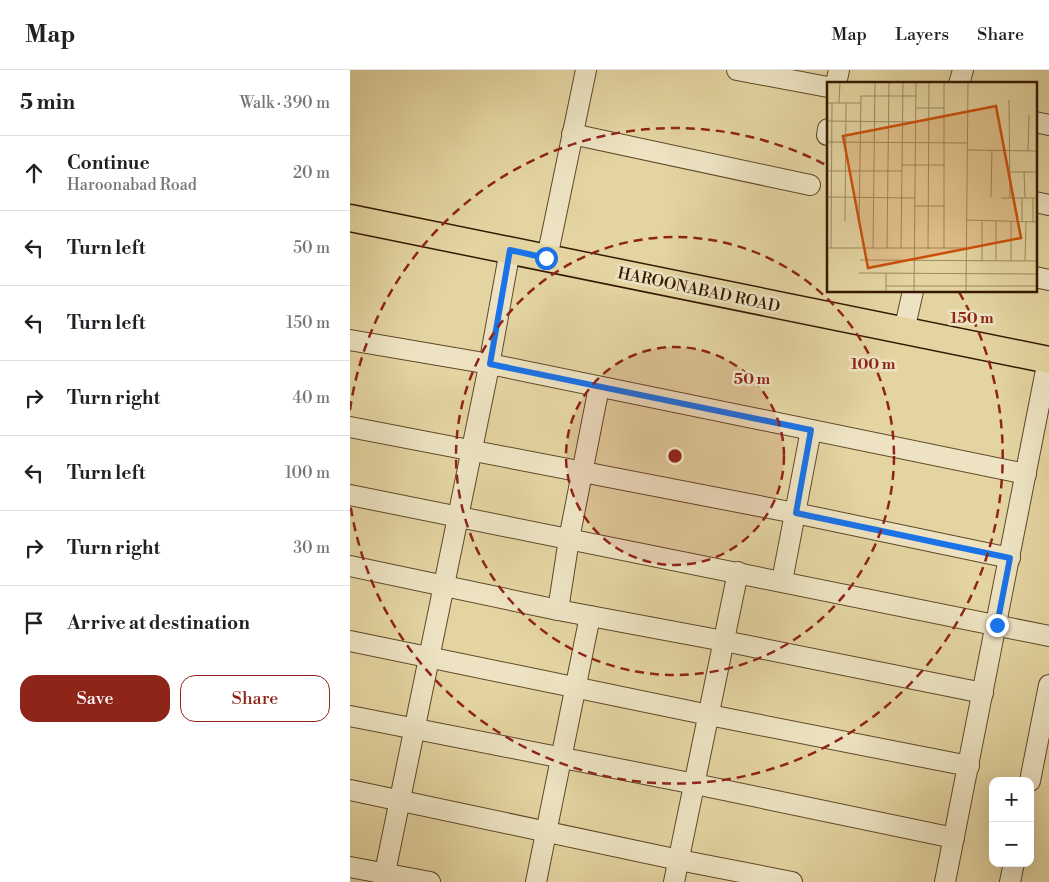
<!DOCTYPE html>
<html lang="en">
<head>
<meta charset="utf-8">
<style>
	body { margin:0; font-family:"Libre Bodoni",serif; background:#f2f2f2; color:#202124 }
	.controls { position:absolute; right:15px; bottom:15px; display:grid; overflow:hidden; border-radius:10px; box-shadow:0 5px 20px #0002 }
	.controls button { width:45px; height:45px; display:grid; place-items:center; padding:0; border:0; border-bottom:1px solid #e0e0e0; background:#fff; color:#202124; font:25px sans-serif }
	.stop { position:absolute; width:15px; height:15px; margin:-11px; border:4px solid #1a73e8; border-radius:50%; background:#fff }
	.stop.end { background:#1a73e8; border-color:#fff; box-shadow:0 1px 5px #0008 }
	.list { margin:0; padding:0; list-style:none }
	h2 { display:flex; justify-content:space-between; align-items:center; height:65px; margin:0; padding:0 20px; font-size:21px }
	h2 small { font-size:16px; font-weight:400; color:#757577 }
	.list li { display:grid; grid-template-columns:32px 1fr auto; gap:15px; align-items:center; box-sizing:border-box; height:75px; padding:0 20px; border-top:1px solid #e0e0e0 }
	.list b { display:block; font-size:19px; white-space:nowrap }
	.list p { margin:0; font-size:16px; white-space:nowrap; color:#757577 }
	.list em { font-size:16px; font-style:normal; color:#757577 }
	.actions { display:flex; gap:10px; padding:15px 20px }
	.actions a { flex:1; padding:11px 0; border:1px solid #8f2418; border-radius:15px; text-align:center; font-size:18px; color:#8f2418 }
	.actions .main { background:#8f2418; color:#fff }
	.icon { flex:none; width:28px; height:28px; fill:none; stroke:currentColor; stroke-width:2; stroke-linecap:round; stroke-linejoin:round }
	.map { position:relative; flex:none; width:699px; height:812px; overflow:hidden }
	header { display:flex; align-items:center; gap:30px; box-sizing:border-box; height:70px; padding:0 25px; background:#fff; border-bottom:1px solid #e0e0e0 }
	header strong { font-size:24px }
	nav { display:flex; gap:28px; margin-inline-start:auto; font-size:18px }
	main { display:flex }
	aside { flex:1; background:#fff }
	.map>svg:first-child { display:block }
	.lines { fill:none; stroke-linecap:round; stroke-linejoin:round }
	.minor-casing { stroke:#604828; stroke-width:22 }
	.major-casing { stroke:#351900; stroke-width:29 }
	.minor { stroke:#ede3c2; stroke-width:20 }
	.major { stroke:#e3d4a1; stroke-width:26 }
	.route { stroke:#1a73e8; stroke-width:6 }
	.ring { fill:none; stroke:#8f2418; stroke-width:2.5; stroke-dasharray:9 6 }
	.labels { text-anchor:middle; stroke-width:5; stroke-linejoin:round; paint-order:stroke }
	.street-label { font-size:16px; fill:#351900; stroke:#ede3c2 }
	.inset-road { fill:none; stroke:#9d8961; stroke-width:1 }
	.view { fill:#cd4f0a; fill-opacity:0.15; stroke:#cd4f0a; stroke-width:2.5 }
	.inset-edge { fill:none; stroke:#351900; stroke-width:2.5 }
	.centre { fill:#8f2418; stroke:#ede3c2; stroke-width:2.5 }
	.ring-label { font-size:15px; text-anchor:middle; font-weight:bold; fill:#8f2418; stroke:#ede3c2; stroke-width:5; stroke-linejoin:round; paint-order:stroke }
</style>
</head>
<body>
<header>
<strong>Map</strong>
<nav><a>Map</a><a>Layers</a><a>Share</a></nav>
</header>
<main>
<aside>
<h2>5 min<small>Walk · 390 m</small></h2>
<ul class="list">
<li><svg class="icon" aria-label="ahead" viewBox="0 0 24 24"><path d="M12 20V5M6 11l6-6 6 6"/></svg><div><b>Continue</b><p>Haroonabad Road</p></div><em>20 m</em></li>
<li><svg class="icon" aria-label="left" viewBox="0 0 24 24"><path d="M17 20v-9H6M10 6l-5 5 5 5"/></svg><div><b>Turn left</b></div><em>50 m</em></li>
<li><svg class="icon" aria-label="left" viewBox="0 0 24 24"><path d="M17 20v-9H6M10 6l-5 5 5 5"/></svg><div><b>Turn left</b></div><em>150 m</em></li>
<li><svg class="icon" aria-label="right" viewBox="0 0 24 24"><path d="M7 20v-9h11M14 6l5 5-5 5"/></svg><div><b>Turn right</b></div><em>40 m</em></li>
<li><svg class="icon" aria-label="left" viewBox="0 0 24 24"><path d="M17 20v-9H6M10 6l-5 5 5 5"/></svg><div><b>Turn left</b></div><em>100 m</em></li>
<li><svg class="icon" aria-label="right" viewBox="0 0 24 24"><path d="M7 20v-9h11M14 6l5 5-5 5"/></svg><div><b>Turn right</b></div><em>30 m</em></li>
<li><svg class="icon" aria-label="arrive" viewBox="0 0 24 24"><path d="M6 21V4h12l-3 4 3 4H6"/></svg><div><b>Arrive at destination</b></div></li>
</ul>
<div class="actions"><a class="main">Save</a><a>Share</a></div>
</aside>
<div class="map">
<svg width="699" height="812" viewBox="0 0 699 812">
	<rect width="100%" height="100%" fill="#e3d4a1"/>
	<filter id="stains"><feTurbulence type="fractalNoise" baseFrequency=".004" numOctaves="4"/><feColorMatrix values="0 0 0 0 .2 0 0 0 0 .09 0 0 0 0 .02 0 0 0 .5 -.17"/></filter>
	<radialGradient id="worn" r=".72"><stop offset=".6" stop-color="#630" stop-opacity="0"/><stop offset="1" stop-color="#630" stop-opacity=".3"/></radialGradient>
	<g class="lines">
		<defs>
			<g id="minor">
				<path d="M387,0l91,17"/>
				<path d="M486,14l3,-14"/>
				<path d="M609,14l4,-14"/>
				<path d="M685,52l14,3"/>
				<path d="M222,64l238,51"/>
				<path d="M477,65l1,-6"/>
				<path d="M685,132l14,3"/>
				<path d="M197,188l39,-188"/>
				<path d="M685,207l14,3"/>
				<path d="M554,261l9,-40"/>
				<path d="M0,270l140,24 536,110"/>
				<path d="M0,357l445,86 215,45"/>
				<path d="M0,425l699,141"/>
				<path d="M0,496l208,44 166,31 259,52"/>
				<path d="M432,511l29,-151"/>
				<path d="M208,540l11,-71 30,-152"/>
				<path d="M0,571l359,74 260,51"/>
				<path d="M0,646l345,68 259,54"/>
				<path d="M680,711l19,-96"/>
				<path d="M0,720l329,70 113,22"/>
				<path d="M0,797l80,15"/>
				<path d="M33,812l105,-511 22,-121"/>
				<path d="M186,812l54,-266"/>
				<path d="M324,812l64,-310"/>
				<path d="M595,812l103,-522"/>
				<path d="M660,812l4,-19"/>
			</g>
			<path id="major" d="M0,148l699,142"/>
		</defs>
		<use href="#minor" class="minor-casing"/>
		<use href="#major" class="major-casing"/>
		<use href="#minor" class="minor"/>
		<use href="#major" class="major"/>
	</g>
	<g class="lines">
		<path class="route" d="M196,188l-36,-8 -20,114 321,66 -15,83 214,45 -13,67"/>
	</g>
	<circle cx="325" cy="386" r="109" fill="#8f2418" fill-opacity=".12"/>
	<g class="ring">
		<circle cx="325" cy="386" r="109"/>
		<circle cx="325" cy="386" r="219"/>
		<path d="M0 340A328 328 0 0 1 476 95M609 222A328 328 0 1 1 0 432"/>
	</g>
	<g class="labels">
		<g class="street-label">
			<text transform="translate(349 219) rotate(12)" y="6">HAROONABAD ROAD</text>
		</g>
	</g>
	<g transform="translate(477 12)">
		<rect width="210" height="210" fill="#e3d4a1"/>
		<path class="inset-road" d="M182,18l1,98M0,21h34M12,21l1,-21M89,26h28M0,39l89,1M0,60l141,1M141,68l69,1M201,69l1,-36M75,83h43M0,89h75M183,90h27M197,90l1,26M0,115l88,1M164,115l1,-46M174,116h36M195,116v24M206,116v24M88,124h30M140,138l70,2M18,139l1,-118M184,139v40M32,140l2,-126h55M0,166h140M4,166l1,-145M46,166l2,-166M60,166l2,-166M74,166l2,-166M117,166v-166M101,167l1,-167M33,178l177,1M155,179v-40M169,179v-40M198,179l1,-39M32,191l178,1M59,191v19M59,204h151M87,210l2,-210M139,210l2,-210"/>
		<path class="view" d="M169,24l25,132 -153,30 -25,-132z"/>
		<rect width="210" height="210" class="inset-edge"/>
	</g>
	<circle cx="325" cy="386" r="8" class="centre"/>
	<g class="ring-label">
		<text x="622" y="253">150 m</text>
		<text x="523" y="299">100 m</text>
		<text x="402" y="314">50 m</text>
	</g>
	<rect width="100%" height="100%" filter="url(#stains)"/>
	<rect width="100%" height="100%" fill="url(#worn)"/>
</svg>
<div class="controls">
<button>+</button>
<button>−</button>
</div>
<div class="stop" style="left:196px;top:188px"></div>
<div class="stop end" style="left:647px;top:555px"></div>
</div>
</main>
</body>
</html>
